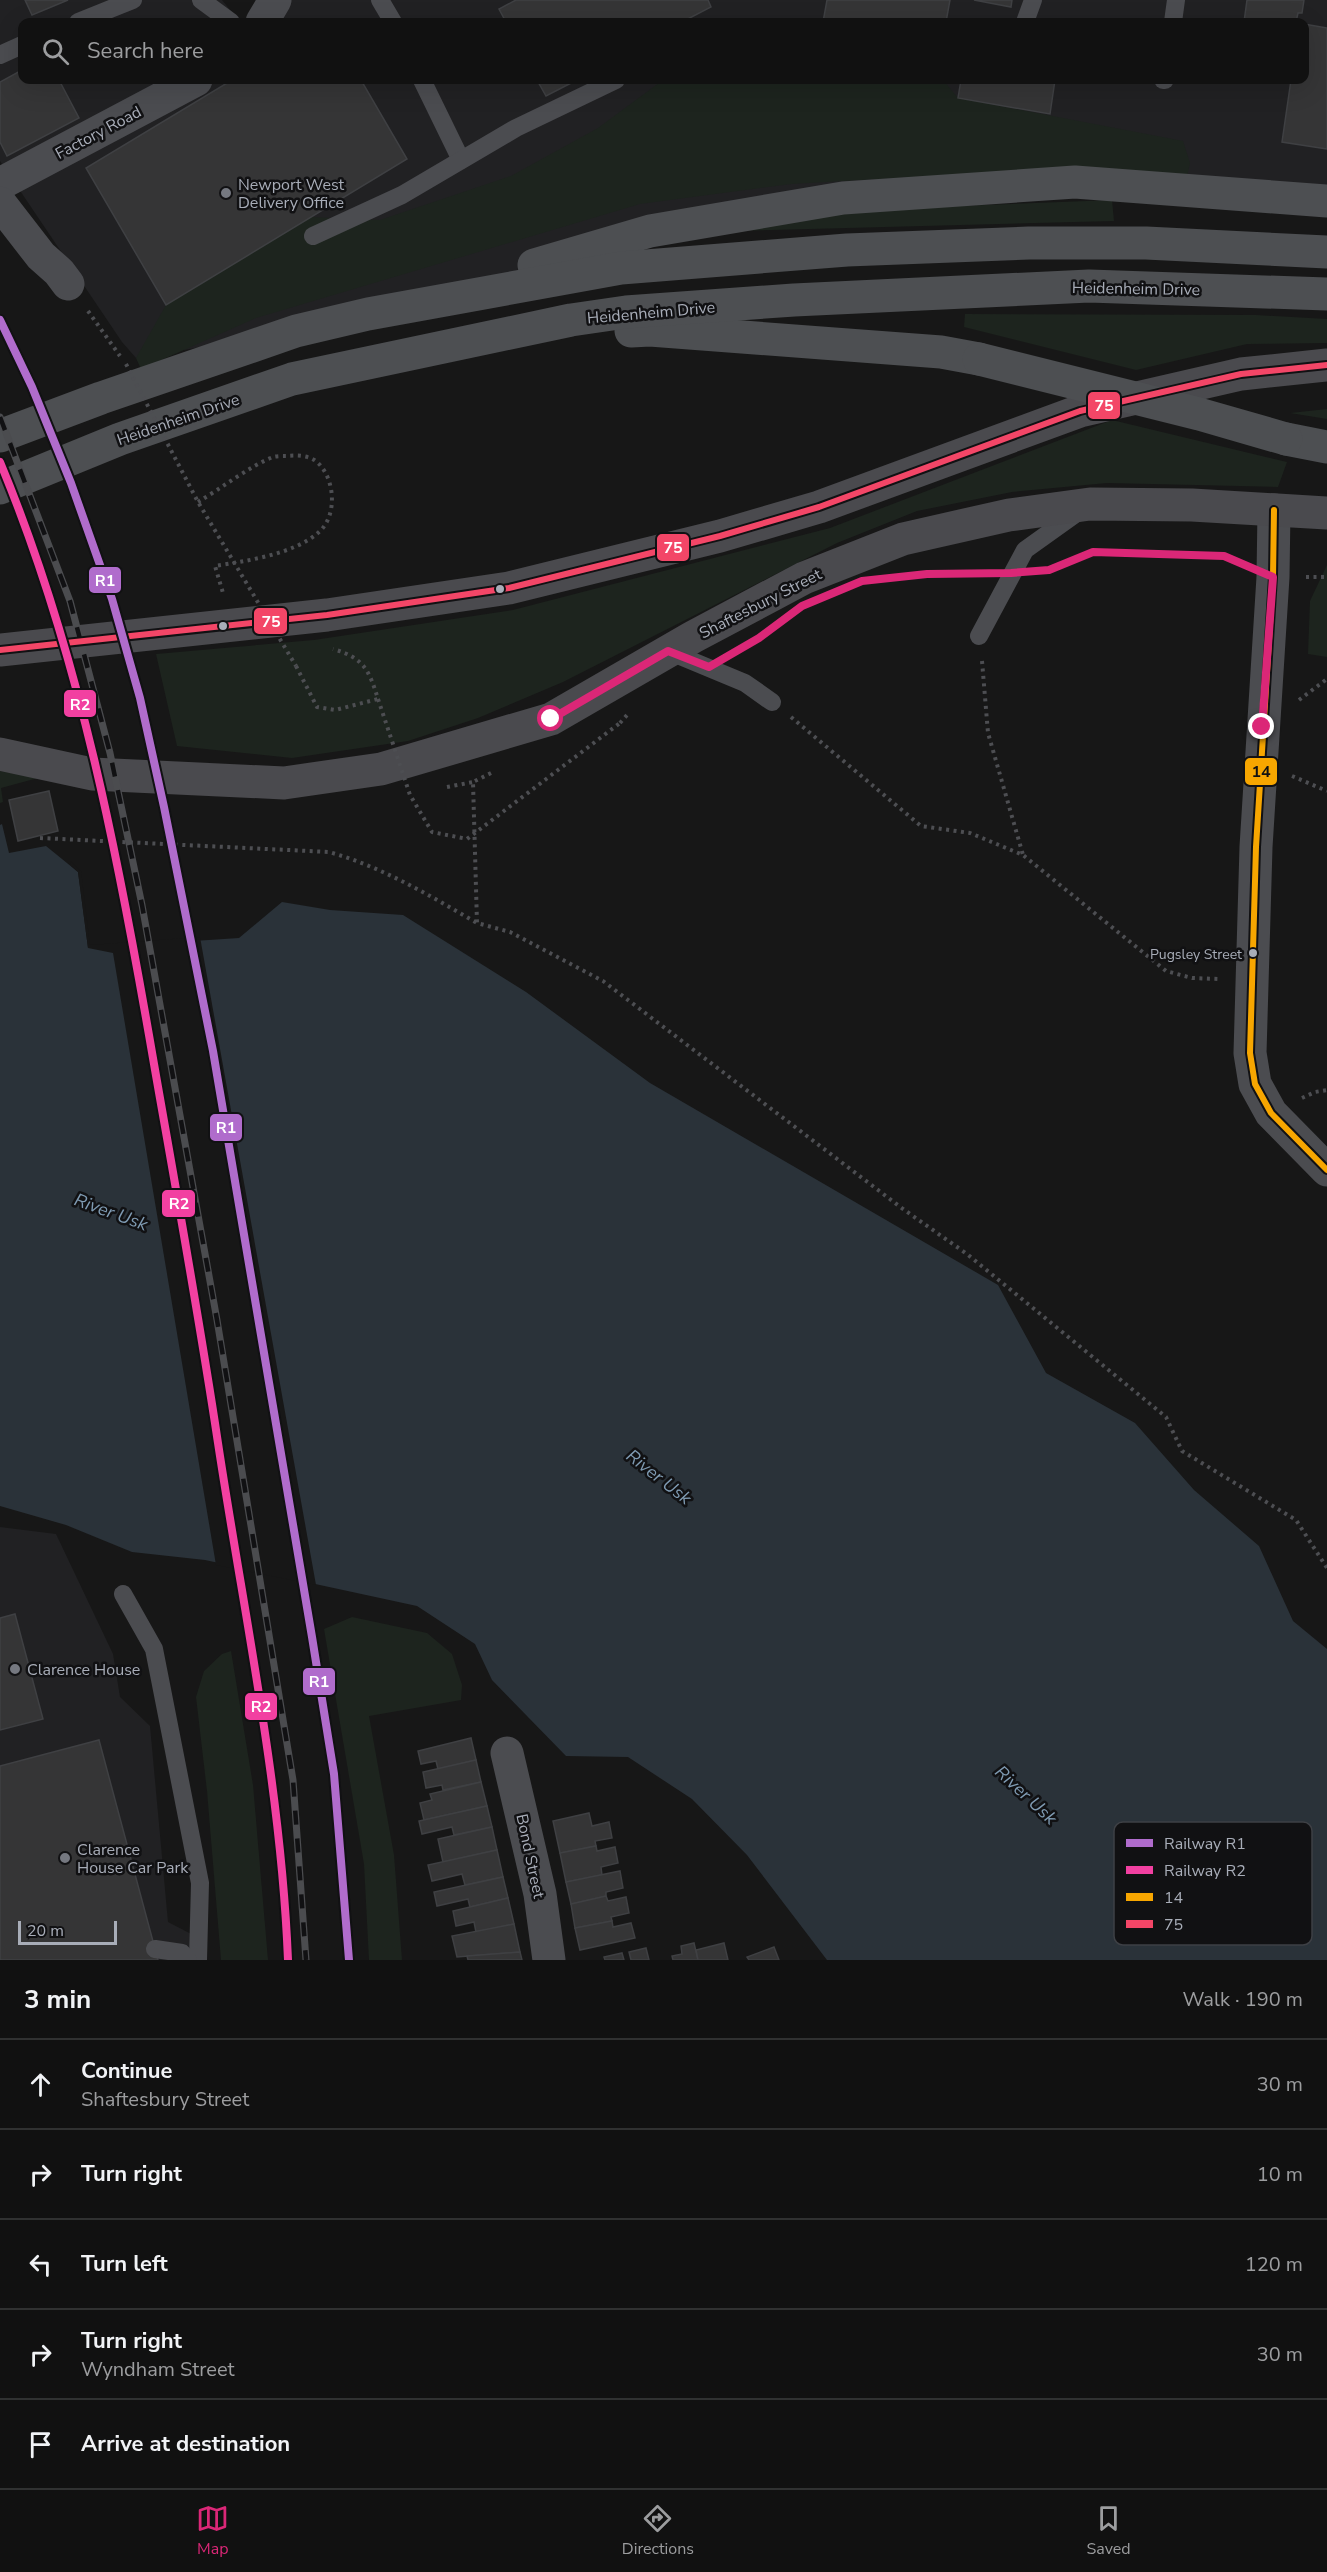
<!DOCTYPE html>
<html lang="en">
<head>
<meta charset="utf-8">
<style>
	body { margin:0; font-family:"Nunito Sans",sans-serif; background:#1e1f1f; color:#f1f3f6 }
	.scale { position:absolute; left:18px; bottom:15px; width:99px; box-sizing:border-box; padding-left:6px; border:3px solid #a8adb8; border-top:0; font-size:16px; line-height:21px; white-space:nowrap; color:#a8adb8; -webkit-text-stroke:4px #111113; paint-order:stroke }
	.stop { position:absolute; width:18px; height:18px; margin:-14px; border:4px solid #db2777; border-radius:50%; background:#fff }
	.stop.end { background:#db2777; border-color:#fff; box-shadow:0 2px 6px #0008 }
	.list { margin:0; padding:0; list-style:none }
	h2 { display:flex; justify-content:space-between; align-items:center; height:78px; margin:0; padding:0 24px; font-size:26px }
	h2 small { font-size:20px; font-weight:400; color:#9c9d9f }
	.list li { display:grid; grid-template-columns:39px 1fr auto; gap:18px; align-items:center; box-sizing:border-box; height:90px; padding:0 24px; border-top:2px solid #303131 }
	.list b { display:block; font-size:22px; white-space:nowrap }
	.list p { margin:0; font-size:20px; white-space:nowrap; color:#9c9d9f }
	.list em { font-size:20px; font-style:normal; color:#9c9d9f }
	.icon { flex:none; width:33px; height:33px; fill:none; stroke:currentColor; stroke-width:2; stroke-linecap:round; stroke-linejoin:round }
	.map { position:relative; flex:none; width:1327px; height:1960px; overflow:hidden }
	.search { position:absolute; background:#111; box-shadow:0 6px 24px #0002; left:18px; right:18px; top:18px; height:66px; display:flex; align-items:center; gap:15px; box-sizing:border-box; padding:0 21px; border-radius:12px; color:#9c9d9f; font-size:22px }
	.sheet { height:528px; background:#111 }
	nav { display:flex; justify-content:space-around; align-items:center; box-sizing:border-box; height:84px; border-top:2px solid #303131; background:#111; font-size:16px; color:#9c9d9f }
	nav a { display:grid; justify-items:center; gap:3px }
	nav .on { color:#db2777 }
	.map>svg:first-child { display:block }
	.built { fill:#212123 }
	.green { fill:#1d241e }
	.water { fill:#2a3239 }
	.pier { fill:#171717 }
	.building { fill:#353536; stroke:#3f4043; stroke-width:1.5 }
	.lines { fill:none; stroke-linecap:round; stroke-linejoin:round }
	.path { stroke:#4d4e52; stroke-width:4; stroke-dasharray:3 4.5; stroke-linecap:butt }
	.service { stroke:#4b4c50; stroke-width:18 }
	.minor { stroke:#4b4c50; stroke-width:33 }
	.secondary { stroke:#4a4a4e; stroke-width:33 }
	.primary { stroke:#4d4f52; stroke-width:33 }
	.rail-casing { stroke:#4b4c4f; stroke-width:7 }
	.rail { stroke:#111113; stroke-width:4.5; stroke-dasharray:14; stroke-linecap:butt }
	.path-bridge { stroke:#4d4e52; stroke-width:4; stroke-dasharray:3 4.5; stroke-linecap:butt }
	.primary-bridge { stroke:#4d4f52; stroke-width:33 }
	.bus-1-casing { stroke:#111113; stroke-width:10 }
	.bus-2-casing { stroke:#111113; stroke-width:10 }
	.bus-1 { stroke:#f7a600; stroke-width:6 }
	.bus-2 { stroke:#f34667; stroke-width:6 }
	.rail-1-casing { stroke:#111113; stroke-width:12 }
	.rail-2-casing { stroke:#111113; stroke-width:12 }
	.rail-1 { stroke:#b06ccc; stroke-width:8 }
	.rail-2 { stroke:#f240a1; stroke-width:8 }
	.route { stroke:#db2777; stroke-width:8 }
	.poi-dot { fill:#757880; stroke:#111113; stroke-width:2 }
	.bus-dot { fill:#a8adb8; stroke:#111113; stroke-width:2 }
	.labels { text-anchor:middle; stroke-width:5; stroke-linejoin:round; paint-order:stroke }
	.bus-label { font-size:14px; fill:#a8adb8; stroke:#111113; text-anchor:end }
	.street-label { font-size:16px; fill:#a8adb8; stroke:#111113 }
	.poi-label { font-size:16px; fill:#a8adb8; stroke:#111113; text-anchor:start }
	.water-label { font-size:18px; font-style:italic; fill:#7f9bb3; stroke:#111113 }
	.key { fill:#111113; stroke:#3e4045; stroke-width:1.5 }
	.key-label { font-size:16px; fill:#a8adb8 }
	.line-badge { stroke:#111113; stroke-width:2 }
	.badge-label { font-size:16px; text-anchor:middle; font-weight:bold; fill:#fff }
	.pale-badge-label { font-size:16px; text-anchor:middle; font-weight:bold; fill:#111 }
</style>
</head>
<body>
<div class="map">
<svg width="1327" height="1960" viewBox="0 0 1327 1960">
	<rect width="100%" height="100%" fill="#171717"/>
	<g class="built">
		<path d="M0,0h222l18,22h-218v58h1282v-58h-1042l13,-22h1052v201l-252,-19 -425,49 -282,83 -72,17 -160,27 -14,-16 -122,-181z"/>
		<path d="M0,1527l56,7 57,120 7,43 30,29 18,196 31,16 -1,22h-198z"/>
	</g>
	<g class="green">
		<path d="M663,80h280l15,18 225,43 7,22 -3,14 -182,-5 -214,12 -151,20 -384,114 -115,51 -5,-11 30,-53 145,-88 69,3 131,-44 87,-48z"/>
		<path d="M1112,200l2,21 -382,10 36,-11 163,-13z"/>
		<path d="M965,314l291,1 71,4v24l-80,1 -111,26 -172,-43z"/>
		<path d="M1327,409v10l-37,-6z"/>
		<path d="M1112,420l175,42 -9,25 -171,-4 -95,9 -95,19 -80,32 -274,139 -85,36 -70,23 -116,17 -115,-12 -21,-92 158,-14 199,-30 317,-82z"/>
		<path d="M1327,565v92l-19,-3 2,-53z"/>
		<path d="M0,771l38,7 -37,10 2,14 -3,1z"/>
		<path d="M352,1617l75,16 25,21 10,31 -1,15 -92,16 25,139 8,105h-33l-5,-96 -40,-235z"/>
		<path d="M231,1651l22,134 15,175h-47l-14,-169 -11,-94 8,-26 18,-17z"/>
	</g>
	<path class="water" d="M2,824l7,29 37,-7 32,26 10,76 151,-10 43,-36 48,8 73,5 123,77 124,91 348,202 48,88 89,50 59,67 65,56 34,75 34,28v311h-500l-80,-105 -55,-56 -64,-42 -62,-1 -74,-76 -17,-36 -58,-38 -212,-46 -73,-8 -66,-27 -66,-19v-681z"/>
	<path class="pier" d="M70,861l11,10 9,74 110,-8 116,648 -100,-20 -103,-612 -25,-5 -10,-76 -7,-6z"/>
	<g class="building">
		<path d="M25,0h43l-36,15z"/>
		<path d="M516,0h192l3,7 -29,15h-176l-7,-13z"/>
		<path d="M827,0h123l-4,22h-123z"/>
		<path d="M974,0h38l-1,7z"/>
		<path d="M1247,0h57l-2,13h-4l-2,9h-52z"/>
		<path d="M1304,24l23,4v121l-45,-7 9,-62h13z"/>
		<path d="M22,70v10h37l20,38 -72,38 -7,-14v-60z"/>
		<path d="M232,80h129l46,79 -241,146 -80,-137z"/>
		<path d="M537,80h40l-31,16z"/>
		<path d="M961,80h94l-5,34 -92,-16z"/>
		<path d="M1262,80h27l-1,3z"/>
		<path d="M49,791l9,40 -40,10 -9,-41z"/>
		<path d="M15,1614l28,105 -43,11v-112z"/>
		<path d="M471,1738l5,22 -38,9 -2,-8 -15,3 -3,-13z"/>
		<path d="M99,1740l59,220h-158v-194z"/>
		<path d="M476,1760l5,22 -38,8 -1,-5 -16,3 -3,-16z"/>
		<path d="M481,1782l6,24 -63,14 -4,-17 12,-3 -2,-6z"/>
		<path d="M487,1806l5,21 -38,8 -2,-8 -30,7 -3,-13z"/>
		<path d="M589,1813l3,13 17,-4 3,16 -17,3 1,5 -36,7 -7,-32z"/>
		<path d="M492,1827l5,23 -54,12 -5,-23z"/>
		<path d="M596,1846l1,5 18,-4 3,16 -17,4 1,8 -36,7 -6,-29z"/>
		<path d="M497,1850l6,27 -38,8 -3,-11 -30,7 -4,-16z"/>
		<path d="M620,1871l3,17 -17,4v4l-35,8 -5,-22z"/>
		<path d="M503,1877l5,21 -38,9 -2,-8 -31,7 -3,-14z"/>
		<path d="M606,1896l2,5 18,-4 3,16 -18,4 1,4 -37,7 -4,-24z"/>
		<path d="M508,1898l6,26 -38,8 -2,-10 -18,4 -3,-15z"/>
		<path d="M612,1921l1,6 18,-4 4,15 -55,12 -5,-22z"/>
		<path d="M514,1924l6,28 -63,5 -5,-21z"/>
		<path d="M694,1943l4,17h-25l-1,-4 10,-2 -1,-8z"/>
		<path d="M724,1943l4,17h-30l-2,-10z"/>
		<path d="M774,1947l5,13h-30l-2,-3z"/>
		<path d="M646,1948l3,12h-18l-2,-8z"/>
		<path d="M520,1952l2,8h-54l-1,-4z"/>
		<path d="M622,1953l2,7h-19l-1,-3z"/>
	</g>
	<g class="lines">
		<g class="path">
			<path d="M88,311l32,45"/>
			<path d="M198,502c22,-13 52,-36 75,-45 4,-1 9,-1 13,-1 10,-1 23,-1 31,6 18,16 21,53 2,70 -24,22 -73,29 -104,34l8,27"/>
			<path d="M1044,570l49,-18 131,4 17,7"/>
			<path d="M906,576l79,-3"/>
			<path d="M1306,577h21"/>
			<path d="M982,661l6,72 35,122"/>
			<path d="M296,666l21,41 18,3 43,-11c-9,-29 -14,-41 -45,-50"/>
			<path d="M1299,700l28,-21"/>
			<path d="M791,717l130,109 49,7 53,22 143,116 26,7 27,1"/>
			<path d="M620,723l7,-8"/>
			<path d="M491,773l-18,9 4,141 33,9 93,49 300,228 64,45 199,163 16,34 114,69 31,48"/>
			<path d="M1292,776l35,15"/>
			<path d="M447,787l26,-5"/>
			<path d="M40,838l289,14c53,15 100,43 148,71"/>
			<path d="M1302,1098l13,-6 12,-2"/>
		</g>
		<g class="service">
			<path d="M201,0l30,22"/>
			<path d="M380,0l13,22"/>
			<path d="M78,22l55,-22"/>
			<path d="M1025,22l8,-22"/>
			<path d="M1173,22l3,-22"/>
			<path d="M0,55l22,-10"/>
			<path d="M422,80l39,80"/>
			<path d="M1163,80h2"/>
			<path d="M313,236l89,-41 114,-67 100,-48"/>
			<path d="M979,636l46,-86 56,-40"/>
			<path d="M668,651l77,32 27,19"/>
			<path d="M123,1594l31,55 46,234 -2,77"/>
			<path d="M155,1949l27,4 6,7"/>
		</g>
		<g class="minor">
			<path d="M262,22l13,-22"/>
			<path d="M0,184l196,-104"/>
			<path d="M0,203l41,53 18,16 9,12"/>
			<path d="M1274,510l-1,67 -17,270 -6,206 5,31 16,29 56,57"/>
			<path d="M507,1753l33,141 9,66"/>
		</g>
		<g class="secondary">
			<path d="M0,650l327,-35 182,-27 211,-52 99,-29 261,-96 161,-37 86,-9"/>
			<path d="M0,754l92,20 192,9 97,-14 170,-50 142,-82 111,-59 99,-39 106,-24 81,-11 102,1 135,8"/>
		</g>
		<g class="primary">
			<path d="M534,265l116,-34 193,-33 232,-16 252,19"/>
			<path d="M631,331l19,-1 291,22 38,7"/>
			<path d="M0,436l101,-38 195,-67 72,-17 253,-46 226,-18 182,-7h117l181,9"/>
			<path d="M1286,439l41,8"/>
			<path d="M0,488l120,-49 172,-60 279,-59 55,-8 168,-12 295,-14 238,8"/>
		</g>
		<defs>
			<g id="rail">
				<path d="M0,417l70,184 40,152 32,152 75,415 76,460 13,180"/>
				<path d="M0,462c80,192 119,398 154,602 22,126 45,252 64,379 26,172 63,343 70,517"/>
			</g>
		</defs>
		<use href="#rail" class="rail-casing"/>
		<use href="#rail" class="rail"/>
		<g class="path-bridge">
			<path d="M126,364l72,138 98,164"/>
			<path d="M378,699l32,96 22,37 35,7 153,-116"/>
		</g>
		<path class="primary-bridge" d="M979,359l220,55 87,25"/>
		<defs>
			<path id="bus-1" d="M1274,510l-1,67 -17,270 -6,206 5,31 16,29 56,57"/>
			<path id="bus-2" d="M0,650l327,-35 182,-27 211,-52 99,-29 261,-96 161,-37 86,-9"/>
		</defs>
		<use href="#bus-1" class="bus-1-casing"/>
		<use href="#bus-2" class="bus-2-casing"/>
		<use href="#bus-1" class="bus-1"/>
		<use href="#bus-2" class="bus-2"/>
		<defs>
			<path id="rail-1" d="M0,320l32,67 39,96 41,116 28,99 24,109 49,244 99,586 22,137 15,186"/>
			<path id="rail-2" d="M0,462c80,192 119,398 154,602 22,126 45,252 64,379 26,172 63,343 70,517"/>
		</defs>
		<use href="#rail-1" class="rail-1-casing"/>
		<use href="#rail-2" class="rail-2-casing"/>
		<use href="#rail-1" class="rail-1"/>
		<use href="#rail-2" class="rail-2"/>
	</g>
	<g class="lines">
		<path class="route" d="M551,719l117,-68 41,16 50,-29 43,-32 60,-25 65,-7 84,-1 38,-3 44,-18 131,4 49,21 -11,150"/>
	</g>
	<g class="poi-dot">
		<circle cx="226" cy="193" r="6"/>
		<circle cx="15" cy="1669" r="6"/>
		<circle cx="65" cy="1858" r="6"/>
	</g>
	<g class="bus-dot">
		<circle cx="500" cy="589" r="5"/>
		<circle cx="223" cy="626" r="5"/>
		<circle cx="1253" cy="953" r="5"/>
	</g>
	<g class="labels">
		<g class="bus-label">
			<text x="1242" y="959">Pugsley Street</text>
		</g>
		<g class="street-label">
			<text transform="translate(98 132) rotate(-28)" y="6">Factory Road</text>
			<text transform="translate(1136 288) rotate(1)" y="6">Heidenheim Drive</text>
			<text transform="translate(651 312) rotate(-5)" y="6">Heidenheim Drive</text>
			<text transform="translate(178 419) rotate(-19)" y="6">Heidenheim Drive</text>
			<text transform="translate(760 603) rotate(-27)" y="6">Shaftesbury Street</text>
			<text transform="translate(531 1856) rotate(78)" y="6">Bond Street</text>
		</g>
		<g class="poi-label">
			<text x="238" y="190">Newport West<tspan x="238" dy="18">Delivery Office</tspan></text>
			<text x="27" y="1675">Clarence House</text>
			<text x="77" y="1855">Clarence<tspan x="77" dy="18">House Car Park</tspan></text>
		</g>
		<g class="water-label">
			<text transform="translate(111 1212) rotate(20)" y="6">River Usk</text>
			<text transform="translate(659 1477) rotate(38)" y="6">River Usk</text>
			<text transform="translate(1026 1795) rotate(43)" y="6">River Usk</text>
		</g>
	</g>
	<rect x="1114" y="1822" width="198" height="123" rx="9" class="key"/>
	<rect x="1126" y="1839" width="27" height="8" fill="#b06ccc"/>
	<rect x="1126" y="1866" width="27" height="8" fill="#f240a1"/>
	<rect x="1126" y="1893" width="27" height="8" fill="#f7a600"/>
	<rect x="1126" y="1920" width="27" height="8" fill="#f34667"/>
	<g class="key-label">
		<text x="1164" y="1849">Railway R1</text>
		<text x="1164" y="1876">Railway R2</text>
		<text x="1164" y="1903">14</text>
		<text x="1164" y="1930">75</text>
	</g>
	<g class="line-badge">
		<rect x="1087" y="391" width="34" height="29" rx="6" fill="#f34667"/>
		<rect x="656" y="533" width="34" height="29" rx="6" fill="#f34667"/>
		<rect x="88" y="566" width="34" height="28" rx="6" fill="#b06ccc"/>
		<rect x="253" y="607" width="35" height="28" rx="6" fill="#f34667"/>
		<rect x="63" y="689" width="34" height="29" rx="6" fill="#f240a1"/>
		<rect x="1244" y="757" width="34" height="29" rx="6" fill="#f7a600"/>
		<rect x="209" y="1113" width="34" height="29" rx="6" fill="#b06ccc"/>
		<rect x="161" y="1189" width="35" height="29" rx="6" fill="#f240a1"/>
		<rect x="302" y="1667" width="34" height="29" rx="6" fill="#b06ccc"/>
		<rect x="244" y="1692" width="34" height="29" rx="6" fill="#f240a1"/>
	</g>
	<g class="badge-label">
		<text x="1104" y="411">75</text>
		<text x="673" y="553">75</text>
		<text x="105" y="586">R1</text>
		<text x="271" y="627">75</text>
		<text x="80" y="710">R2</text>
		<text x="226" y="1133">R1</text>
		<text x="179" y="1209">R2</text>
		<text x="319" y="1687">R1</text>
		<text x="261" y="1712">R2</text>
	</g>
	<g class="pale-badge-label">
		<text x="1261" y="777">14</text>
	</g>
</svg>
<div class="scale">20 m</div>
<div class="stop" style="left:551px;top:719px"></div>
<div class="stop end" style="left:1262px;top:727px"></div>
<div class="search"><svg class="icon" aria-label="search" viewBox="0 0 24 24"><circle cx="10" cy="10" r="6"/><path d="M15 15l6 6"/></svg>Search here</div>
</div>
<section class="sheet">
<h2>3 min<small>Walk · 190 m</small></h2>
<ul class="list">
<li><svg class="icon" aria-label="ahead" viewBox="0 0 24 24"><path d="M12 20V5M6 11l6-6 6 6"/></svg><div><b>Continue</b><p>Shaftesbury Street</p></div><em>30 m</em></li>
<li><svg class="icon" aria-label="right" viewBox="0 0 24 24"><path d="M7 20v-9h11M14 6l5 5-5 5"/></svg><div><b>Turn right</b></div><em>10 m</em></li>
<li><svg class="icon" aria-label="left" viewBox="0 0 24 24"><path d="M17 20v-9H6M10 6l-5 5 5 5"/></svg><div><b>Turn left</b></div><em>120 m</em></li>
<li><svg class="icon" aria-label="right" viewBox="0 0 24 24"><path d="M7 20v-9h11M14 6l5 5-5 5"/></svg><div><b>Turn right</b><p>Wyndham Street</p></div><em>30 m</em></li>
<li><svg class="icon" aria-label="arrive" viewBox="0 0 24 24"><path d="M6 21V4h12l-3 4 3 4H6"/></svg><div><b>Arrive at destination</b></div></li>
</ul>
</section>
<nav>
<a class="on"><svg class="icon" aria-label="map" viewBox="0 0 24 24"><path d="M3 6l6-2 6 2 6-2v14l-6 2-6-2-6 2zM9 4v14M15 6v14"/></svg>Map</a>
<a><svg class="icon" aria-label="directions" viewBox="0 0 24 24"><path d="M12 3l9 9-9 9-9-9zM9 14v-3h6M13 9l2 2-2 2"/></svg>Directions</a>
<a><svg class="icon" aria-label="saved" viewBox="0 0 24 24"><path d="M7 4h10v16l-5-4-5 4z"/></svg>Saved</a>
</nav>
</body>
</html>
